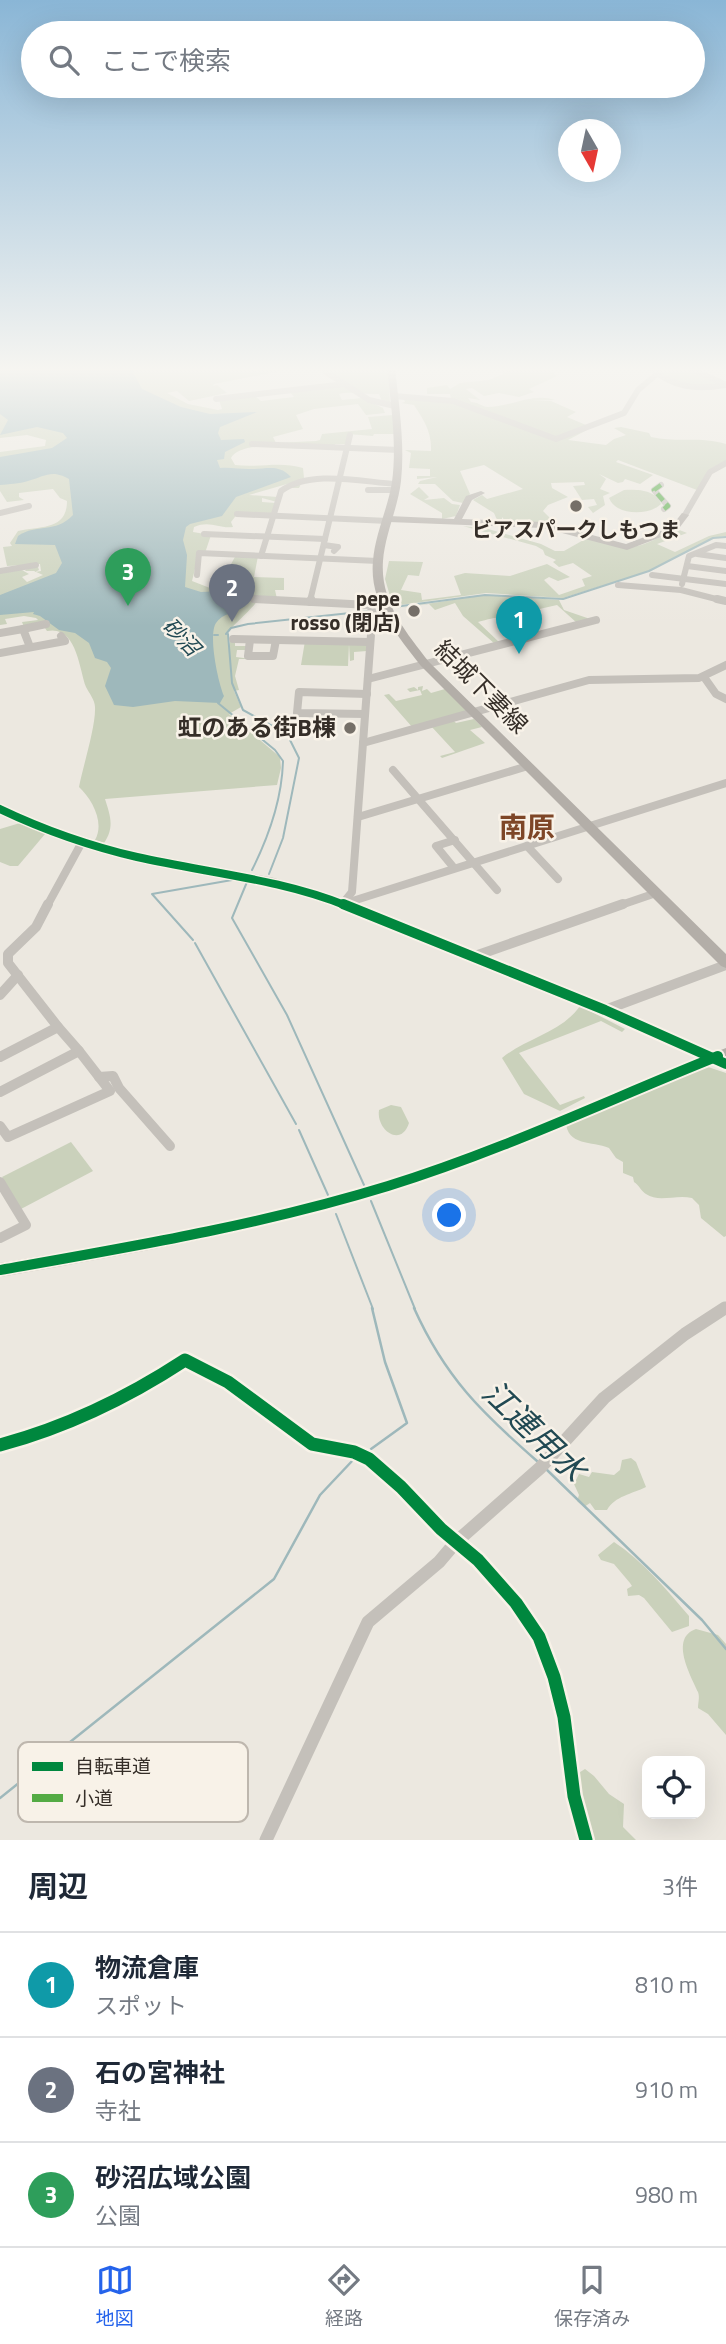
<!DOCTYPE html>
<html lang="ja">
<head>
<meta charset="utf-8">
<style>
	body { margin:0; font-family:"Titillium Web","Noto Sans JP",sans-serif; background:#f2f2f3; color:#1f2937 }
	.controls { position:absolute; right:21px; bottom:21px; display:grid; overflow:hidden; border-radius:14px; box-shadow:0 7px 28px #0002 }
	.controls button { width:63px; height:63px; display:grid; place-items:center; padding:0; border:0; border-bottom:2px solid #e0e1e3; background:#fff; color:#1f2937; font:35px sans-serif }
	.compass { position:absolute; left:558px; top:119px; width:63px; height:63px; border-radius:50%; background:#fff; box-shadow:0 7px 28px #0002; rotate:171deg }
	.you { position:absolute; left:450px; top:1216px; width:24px; height:24px; margin:-18px; border:5px solid #fff; border-radius:50%; background:#1a73e8; box-shadow:0 0 0 10px #1a73e833 }
	.badge { display:grid; place-items:center; width:46px; height:46px; border-radius:50%; background:#2563eb; color:#fff; font-size:23px; font-weight:700 }
	.pin { position:absolute; translate:-50% -58px; filter:drop-shadow(0 2px 4px #0008) }
	.pin::after { content:''; position:absolute; top:37px; width:24px; height:21px; background:inherit; clip-path:polygon(0 0,100% 0,50% 100%) }
	.list { margin:0; padding:0; list-style:none }
	h2 { display:flex; justify-content:space-between; align-items:center; height:91px; margin:0; padding:0 28px; font-size:30px }
	h2 small { font-size:23px; font-weight:400; color:#747a83 }
	.list li { display:grid; grid-template-columns:46px 1fr auto; gap:21px; align-items:center; box-sizing:border-box; height:105px; padding:0 28px; border-top:2px solid #e0e1e3 }
	.list b { display:block; font-size:26px; white-space:nowrap }
	.list p { margin:0; font-size:23px; white-space:nowrap; color:#747a83 }
	.list em { font-size:23px; font-style:normal; color:#747a83 }
	.icon { flex:none; width:38px; height:38px; fill:none; stroke:currentColor; stroke-width:2; stroke-linecap:round; stroke-linejoin:round }
	.map { position:relative; flex:none; width:726px; height:1840px; overflow:hidden }
	.search { position:absolute; background:#fff; box-shadow:0 7px 28px #0002; left:21px; right:21px; top:21px; height:77px; display:flex; align-items:center; gap:18px; box-sizing:border-box; padding:0 24px; border-radius:38px; color:#747a83; font-size:26px }
	.sheet { height:406px; background:#fff }
	nav { display:flex; justify-content:space-around; align-items:center; box-sizing:border-box; height:98px; border-top:2px solid #e0e1e3; background:#fff; font-size:19px; color:#747a83 }
	nav a { display:grid; justify-items:center; gap:4px }
	nav .on { color:#2563eb }
	.map>svg:first-child { display:block }
	.green { fill:#cad1bb }
	.water { fill:#9eb8bb }
	.lines { fill:none; stroke-linecap:round; stroke-linejoin:round }
	.stream-far1 { stroke:#9eb8bb; stroke-width:2 }
	.stream { stroke:#9eb8bb; stroke-width:2.5 }
	.street-far3 { stroke:#c4c0ba; stroke-width:6 }
	.street-far2 { stroke:#c4c0ba; stroke-width:8 }
	.street-far1 { stroke:#c4c0ba; stroke-width:10 }
	.street { stroke:#c4c0ba; stroke-width:13 }
	.secondary { fill:#b5b0aa; fill-rule:evenodd }
	.primary { fill:#b3aea8; fill-rule:evenodd }
	.quiet { stroke:#54ab44; stroke-width:4.5; stroke-dasharray:9 4.5; stroke-linecap:butt }
	.cycleway-far2-casing { stroke:#f8f2e8; stroke-width:11 }
	.cycleway-far1-casing { stroke:#f8f2e8; stroke-width:14 }
	.cycleway-casing { stroke:#f8f2e8; stroke-width:18 }
	.cycleway-far2 { stroke:#00873e; stroke-width:8 }
	.cycleway-far1 { stroke:#00873e; stroke-width:10 }
	.cycleway { stroke:#00873e; stroke-width:13 }
	.poi-dot { fill:#756f68; stroke:#f8f2e8; stroke-width:2.5 }
	.labels { text-anchor:middle; stroke-width:5; stroke-linejoin:round; paint-order:stroke }
	.far-poi-label { font-size:21px; font-weight:bold; fill:#352e28; stroke:#f8f2e8 }
	.far-water-label { font-size:21px; font-style:italic; fill:#214953; stroke:#f8f2e8 }
	.street-label { font-size:24px; fill:#352e28; stroke:#f8f2e8 }
	.poi-label { font-size:24px; font-weight:bold; fill:#352e28; stroke:#f8f2e8; text-anchor:end }
	.quarter-label { font-size:28px; font-weight:bold; fill:#7e4627; stroke:#f8f2e8 }
	.near-water-label { font-size:32px; font-style:italic; fill:#214953; stroke:#f8f2e8 }
	.key { fill:#f8f2e8; stroke:#beb7ae; stroke-width:2 }
	.key-label { font-size:19px; fill:#352e28 }
</style>
</head>
<body>
<div class="map">
<svg width="726" height="1840" viewBox="0 0 726 1840">
	<rect width="100%" height="100%" fill="#ece8e0"/>
	<g class="green">
		<path d="M0,368h296l-82,16 -1,2 4,-1 10,8 -38,8 -12,-10 -10,2 21,11 30,6 4,-1 -3,-9 37,-3 5,4 33,-4 -4,-5 55,-8 -24,-16h67l2,35 -7,1 -4,-10c-15,1 -26,-3 -40,0l3,6 20,-2 21,10 2,5 -19,2 -8,-11 -44,5 -18,6 7,14 -30,8 3,6 40,-2 4,-1 2,-6 50,-5 -4,-12 25,-2 1,19h-20l-1,2 -25,-2 -2,10h-11l-1,3c-22,0 -93,-9 -103,11l4,7c24,3 45,-4 68,3l1,10 -5,10h-9l4,-6 -45,13 29,2 -1,5 -15,-4v4l14,1 -4,12 -34,-2 -7,9 2,5c-14,2 -23,-7 -39,0l-1,5 18,3 -6,18h-6l-7,28 18,7 18,-1 2,-10h-6l12,-22 22,1 -4,21 30,1v12h-9l2,9h-19c-2,7 -25,26 -30,33l2,17v-9l5,2v4h12l-1,4h-9l-1,7 15,2h-12l-4,17 4,14 -5,1 7,16 -12,7 51,43 1,11 -4,17 -172,14c5,16 10,28 -1,44l-9,-3c10,-17 -3,-41 -16,-53 4,-21 17,-61 16,-80 0,-7 -6,-14 -9,-20 -7,-18 -9,-62 -39,-56l-2,-3 -21,-1 -2,-5 16,-2 -2,-2 -12,-2 -19,3 2,5 -7,1v-54l20,-2 9,5 -7,3 5,5 16,-7 -9,-4h-9l3,-4h10l1,3 -4,2 6,-1 -1,-7 -33,2 -4,-19 9,-1 -2,-3 8,-12c23,-5 49,-1 49,-30l-7,-3 -7,-9 -34,4v4l5,3 -17,2 -7,-11v-39l45,-6 1,-6 -19,-5 -27,3z"/>
		<path d="M502,368h52l-4,3 7,5 -28,13 5,3 -15,5 -20,-4 -15,3 -12,-8 -6,1 14,11 -12,-2 3,4c7,0 10,4 16,5 23,0 47,-15 68,-7l-24,1h20l25,11 -9,5 19,8 1,5 -19,10 38,5 8,-6 12,-4 -12,-7 7,-1 28,6 2,4c26,6 50,-1 75,7v17l-14,7 -15,22 -79,-30 -2,2 37,13 -13,9 -15,-5 -2,3 -5,1 -19,-9 7,5 -6,10 10,4 -7,3 2,9 -12,8 -5,-6 9,-2 -3,-6 -12,1 -9,-14 12,-1 -1,-3 -33,1 1,5 16,9 -20,8 -5,6 8,8 -3,5 -43,-3 -3,-4v4l-5,-1 -3,-7 -21,-13 9,-5 5,4 36,-10 -39,-24 -24,6 10,23 -7,9 -10,-2 -18,-17h-17l2,-3 17,-4 -20,2v-3h13v-7l-21,-1 2,-15 -6,-3 26,1c1,-20 -8,-32 -17,-46l-13,-2 4,-1 -2,-6 48,3 -1,-5h-23v-6l20,-3 3,4 10,-6 29,-3 14,-6z"/>
		<path d="M653,368h34l33,15 -35,4z"/>
		<path d="M419,487l10,10 -5,3 20,-2 8,6 8,1 -4,11 -14,3v-6l-32,-19z"/>
		<path d="M624,490c14,-1 32,0 37,14 -12,12 -45,12 -52,-6z"/>
		<path d="M463,526l25,3 53,15 14,7h9l23,-13c48,14 46,12 90,-9l10,4 -30,11 18,8 34,-16 17,-4v4l-13,2 -64,33 -86,27 -77,-5 -93,13 -8,-27 4,-18 34,1 -4,14 -11,-1 -7,15 20,3 1,7 39,-5 -7,-19 11,-3 45,3 37,-12 23,13 -12,4 -9,-4 -5,3 15,15 26,-9 -3,-7 10,-3 -19,-13 -14,4 -6,-5 3,-2 -11,-5 -2,-5 -7,-4z"/>
		<path d="M486,595l73,5 5,10 29,10 -16,3 -20,-18 -22,5 -3,14 -9,3c-15,-14 -25,-10 -45,-5l22,21 -5,1 -32,-28 -8,-13 -20,7 -6,-6 -36,5z"/>
		<path d="M305,641l62,1v9l-13,1v8l-4,1 -1,-17 -1,22 -47,-1z"/>
		<path d="M423,686l-1,5 5,-2 4,4 14,-4 24,24 -56,15 -29,-33 5,-1 7,7 26,-6 -2,-5 -10,2 -3,-3 7,-2 4,3v-3z"/>
		<path d="M474,719l8,8 -12,3 15,13 -43,15 -2,-2 15,-4 -24,-26 22,-6 3,3z"/>
		<path d="M20,823l25,11 -27,32h-8l-10,-4v-33z"/>
		<path d="M580,1006l45,23 -3,3 -21,-11 -82,32 41,52 24,-9 1,2 -25,13 -36,-17 -22,-36c24,-20 59,-25 78,-52z"/>
		<path d="M708,1067l18,6v163l-2,1 -23,-19 -2,-13 -7,-7c-16,-4 -33,5 -46,-4 -5,-3 -7,-9 -12,-12l-1,-5 -10,-4v-11l-7,-4 -7,-10c-17,-7 -42,-2 -43,-26l53,-24 17,-2v-3z"/>
		<path d="M391,1105l10,2 8,16c-8,25 -33,7 -30,-13z"/>
		<path d="M71,1142l22,29 -72,38 -19,-32z"/>
		<path d="M631,1458l5,4 10,25c-14,7 -31,9 -39,23h-12l-5,-7 -6,4 -7,-6 2,-6 -5,-11 5,-10 10,3 3,-5 22,3 6,-5 2,-10z"/>
		<path d="M614,1542c29,19 53,48 75,74v10l-17,6 -28,-34 -5,-3 -11,1 -1,-7 5,-3 -2,-3 -16,-19 -13,-4 -3,-5z"/>
		<path d="M696,1629l22,6 8,9v91l-18,-21 -10,-6c0,-5 2,-11 0,-16 -7,-16 -29,-54 -2,-63z"/>
		<path d="M585,1769l9,7 15,18 15,10 -1,23 13,13h-53l-6,-66z"/>
	</g>
	<path class="water" d="M0,368h135l-2,4 9,17 39,18 29,7 47,-2 -37,15 -2,6 3,7 23,-1 1,3 -20,10 -1,7 -7,1 3,8c10,-1 19,1 28,1 17,1 30,-6 43,8l-55,20 -14,19 -32,8 -4,3 -3,13 4,15 -2,32 16,5 43,-2 4,3 -3,13c-8,7 -23,7 -29,17 -8,12 2,59 8,73l-4,7 -45,-2 -42,6 -19,-2 -9,-19 6,-18 -4,-6 -12,-4 -6,-15 -14,-10 -16,-3 -19,-14 -7,-2 1,-2 -34,3v-20l56,-22 6,-10 -7,-18 -40,-1 3,-8c19,-13 37,-2 55,-21l-4,-36c-17,-10 -24,-3 -41,2 -9,3 -19,3 -28,4v-28l52,-9 15,-10 -4,-5 -26,-6 -37,8 8,-15 -8,-6z"/>
	<g class="lines">
		<g class="stream-far1">
			<path d="M394,607l91,-12 78,4 86,-28 64,-33 13,-1"/>
			<path d="M226,634l5,-6 17,-4 121,-13"/>
			<path d="M228,634l4,49 11,27 44,24 12,24 -16,80 -14,36"/>
			<path d="M214,635h4"/>
			<path d="M218,703l57,47 8,11c-1,38 -14,75 -31,109"/>
			<path d="M247,882l-15,36 55,97 77,170"/>
			<path d="M193,940l-41,-46 80,-14"/>
			<path d="M195,943l101,181"/>
			<path d="M299,1130l29,65"/>
			<path d="M371,1201l44,108"/>
			<path d="M336,1214l37,95"/>
		</g>
		<g class="stream">
			<path d="M414,1308c31,69 67,104 123,153"/>
			<path d="M371,1449l36,-26 -22,-61 -13,-54"/>
			<path d="M546,1469l156,151 24,29"/>
			<path d="M0,1798l274,-219 46,-84 33,-35"/>
		</g>
		<g class="street-far3">
			<path d="M320,368l49,32 26,6"/>
			<path d="M651,368c22,20 46,22 74,17"/>
			<path d="M690,368l34,16"/>
			<path d="M394,396l59,5 103,38 68,-26 14,-23 19,-16"/>
			<path d="M216,399l129,-15"/>
			<path d="M252,444l147,6"/>
			<path d="M661,485l-7,5 14,16 -4,3"/>
			<path d="M368,490h27"/>
			<path d="M0,513l29,-7"/>
			<path d="M237,514l151,7"/>
			<path d="M685,515l25,-43 16,-9"/>
			<path d="M204,534l121,5"/>
			<path d="M324,545l14,2 -4,4"/>
			<path d="M697,554l29,4"/>
			<path d="M261,556l20,-65c30,-22 81,-9 115,-7"/>
			<path d="M687,566l39,5"/>
			<path d="M0,571l36,-6"/>
			<path d="M197,575l2,-22 179,8"/>
			<path d="M652,575l74,9"/>
			<path d="M682,584l7,-28 27,-11 10,1"/>
			<path d="M618,585l63,5 43,11"/>
			<path d="M254,599l31,2"/>
			<path d="M310,601l40,-166"/>
		</g>
		<g class="street-far2">
			<path d="M254,599l116,6 4,11"/>
			<path d="M717,599l9,2"/>
			<path d="M310,602l1,-3"/>
			<path d="M0,633l23,-4"/>
			<path d="M233,639l137,3"/>
			<path d="M250,640l-2,16h25l3,-16"/>
			<path d="M30,647l-7,-18 23,-5"/>
			<path d="M0,653l65,-12 -4,-5"/>
			<path d="M704,677l12,17 10,5"/>
			<path d="M368,679l228,-59"/>
			<path d="M365,714l-68,-1 2,-21 68,2"/>
			<path d="M363,743l226,-63 110,-2 27,-13"/>
			<path d="M393,770l104,120"/>
			<path d="M358,817l170,-51"/>
			<path d="M527,846l31,33"/>
			<path d="M454,868l-18,-22 19,-6"/>
			<path d="M344,902l8,-10 20,-271 2,-5 15,-1"/>
			<path d="M343,904l383,-121"/>
			<path d="M47,906l35,-64"/>
			<path d="M618,906l38,-13"/>
		</g>
		<g class="street-far1">
			<path d="M48,904l-12,23 -28,27v9l50,64"/>
			<path d="M475,956l148,-52"/>
			<path d="M0,995l18,-20"/>
			<path d="M605,1010l121,-45"/>
			<path d="M0,1057l58,-30 21,24 -79,41"/>
			<path d="M99,1077l14,-1 6,12 51,58"/>
			<path d="M0,1126l8,11 102,-46 -31,-40"/>
			<path d="M0,1182l26,43 -26,13"/>
			<path d="M723,1309l3,-2"/>
		</g>
		<g class="street">
			<path d="M185,1360l43,22 84,62 42,8 15,7 32,28 40,42 37,31 38,43 23,34 15,40 10,40 10,79 12,44"/>
			<path d="M266,1840l102,-218 71,-60 17,-20 84,-74 64,-70 81,-64 40,-26"/>
		</g>
		<g class="secondary">
			<path d="M481,491l4,2 -13,7 -10,19 81,3 83,22 45,-17 11,-14 7,2 -12,16 -50,19 -84,-22 -154,-6 -4,-3 4,-3 65,3 12,-23z"/>
			<path d="M0,806l31,14 55,19 52,14 136,25 62,19 274,110 103,46 13,-5v21l-13,-5c-108,43 -214,94 -325,128 -127,39 -258,62 -388,85v-14c131,-22 262,-43 389,-83 107,-33 208,-81 311,-122l-100,-45 -272,-110 -56,-18 -134,-24 -60,-16 -55,-21 -23,-11z"/>
			<path d="M185,1353l6,2 2,5 -2,5c-60,40 -122,69 -191,88v-16l49,-15 41,-16 45,-24z"/>
		</g>
		<path class="primary" d="M387,368h8c4,38 10,76 6,113 -3,27 -16,53 -18,80 -3,41 23,71 46,101l297,292v14l-5,-2 -300,-300c-24,-31 -52,-63 -48,-105 2,-27 15,-53 19,-79 5,-38 -1,-76 -5,-114z"/>
		<path class="quiet" d="M661,485l-7,5 14,16 -4,3"/>
		<defs>
			<path id="cycleway-far2" d="M0,809c44,21 90,37 137,48 71,16 143,22 210,49"/>
			<g id="cycleway-far1">
				<path d="M343,904l262,106 121,54"/>
				<path d="M0,1270c130,-23 261,-45 388,-84 113,-35 220,-86 330,-130"/>
			</g>
			<path id="cycleway" d="M0,1445c67,-18 127,-47 185,-85l43,22 84,62 42,8 15,7 32,28 40,42 37,31 38,43 23,34 15,40 10,40 10,79 12,44"/>
		</defs>
		<use href="#cycleway-far2" class="cycleway-far2-casing"/>
		<use href="#cycleway-far1" class="cycleway-far1-casing"/>
		<use href="#cycleway" class="cycleway-casing"/>
		<use href="#cycleway-far2" class="cycleway-far2"/>
		<use href="#cycleway-far1" class="cycleway-far1"/>
		<use href="#cycleway" class="cycleway"/>
	</g>
	<linearGradient id="sky" x2="0" y2="1"><stop stop-color="#8ab6d6"/><stop offset="0.59" stop-color="#f6f5f1"/><stop offset="1" stop-color="#f6f5f1" stop-opacity="0"/></linearGradient>
	<rect width="726" height="626" fill="url(#sky)"/>
	<g class="poi-dot">
		<circle cx="576" cy="506" r="7"/>
		<circle cx="414" cy="611" r="7"/>
		<circle cx="350" cy="728" r="7"/>
	</g>
	<g class="labels">
		<g class="far-poi-label">
			<text x="576" y="537">ビアスパークしもつま</text>
			<text x="400" y="606" text-anchor="end">pepe<tspan x="400" dy="24">rosso (閉店)</tspan></text>
		</g>
		<g class="far-water-label">
			<text transform="translate(181 637) rotate(46)" y="7">砂沼</text>
		</g>
		<g class="street-label">
			<text transform="translate(481 687) rotate(45)" y="8">結城下妻線</text>
		</g>
		<g class="poi-label">
			<text x="336" y="736">虹のある街B棟</text>
		</g>
		<g class="quarter-label">
			<text x="527" y="837">南原</text>
		</g>
		<g class="near-water-label">
			<text transform="translate(534 1431) rotate(44)" y="11">江連用水</text>
		</g>
	</g>
	<rect x="18" y="1742" width="230" height="80" rx="10" class="key"/>
	<rect x="32" y="1762" width="31" height="9" fill="#00873e"/>
	<rect x="32" y="1794" width="31" height="8" fill="#54ab44"/>
	<g class="key-label">
		<text x="75" y="1773">自転車道</text>
		<text x="75" y="1805">小道</text>
	</g>
</svg>
<div class="controls">
<button><svg class="icon" aria-label="locate" viewBox="0 0 24 24"><circle cx="12" cy="12" r="6"/><path d="M12 2v4M12 18v4M2 12h4M18 12h4"/></svg></button>
</div>
<svg class="compass" viewBox="-18 -18 36 36"><path d="M0-13l5 13h-10z" fill="#e53935"/><path d="M0 13l5-13h-10z" fill="#747a83"/></svg>
<div class="you"></div>
<div class="pin badge" style="left:519px;top:654px;background:#0f9aa8">1</div>
<div class="pin badge" style="left:232px;top:622px;background:#6b7280">2</div>
<div class="pin badge" style="left:128px;top:606px;background:#2e9e5b">3</div>
<div class="search"><svg class="icon" aria-label="search" viewBox="0 0 24 24"><circle cx="10" cy="10" r="6"/><path d="M15 15l6 6"/></svg>ここで検索</div>
</div>
<section class="sheet">
<h2>周辺<small>3件</small></h2>
<ul class="list">
<li><span class="badge" style="background:#0f9aa8">1</span><div><b>物流倉庫</b><p>スポット</p></div><em>810 m</em></li>
<li><span class="badge" style="background:#6b7280">2</span><div><b>石の宮神社</b><p>寺社</p></div><em>910 m</em></li>
<li><span class="badge" style="background:#2e9e5b">3</span><div><b>砂沼広域公園</b><p>公園</p></div><em>980 m</em></li>
</ul>
</section>
<nav>
<a class="on"><svg class="icon" aria-label="map" viewBox="0 0 24 24"><path d="M3 6l6-2 6 2 6-2v14l-6 2-6-2-6 2zM9 4v14M15 6v14"/></svg>地図</a>
<a><svg class="icon" aria-label="directions" viewBox="0 0 24 24"><path d="M12 3l9 9-9 9-9-9zM9 14v-3h6M13 9l2 2-2 2"/></svg>経路</a>
<a><svg class="icon" aria-label="saved" viewBox="0 0 24 24"><path d="M7 4h10v16l-5-4-5 4z"/></svg>保存済み</a>
</nav>
</body>
</html>
